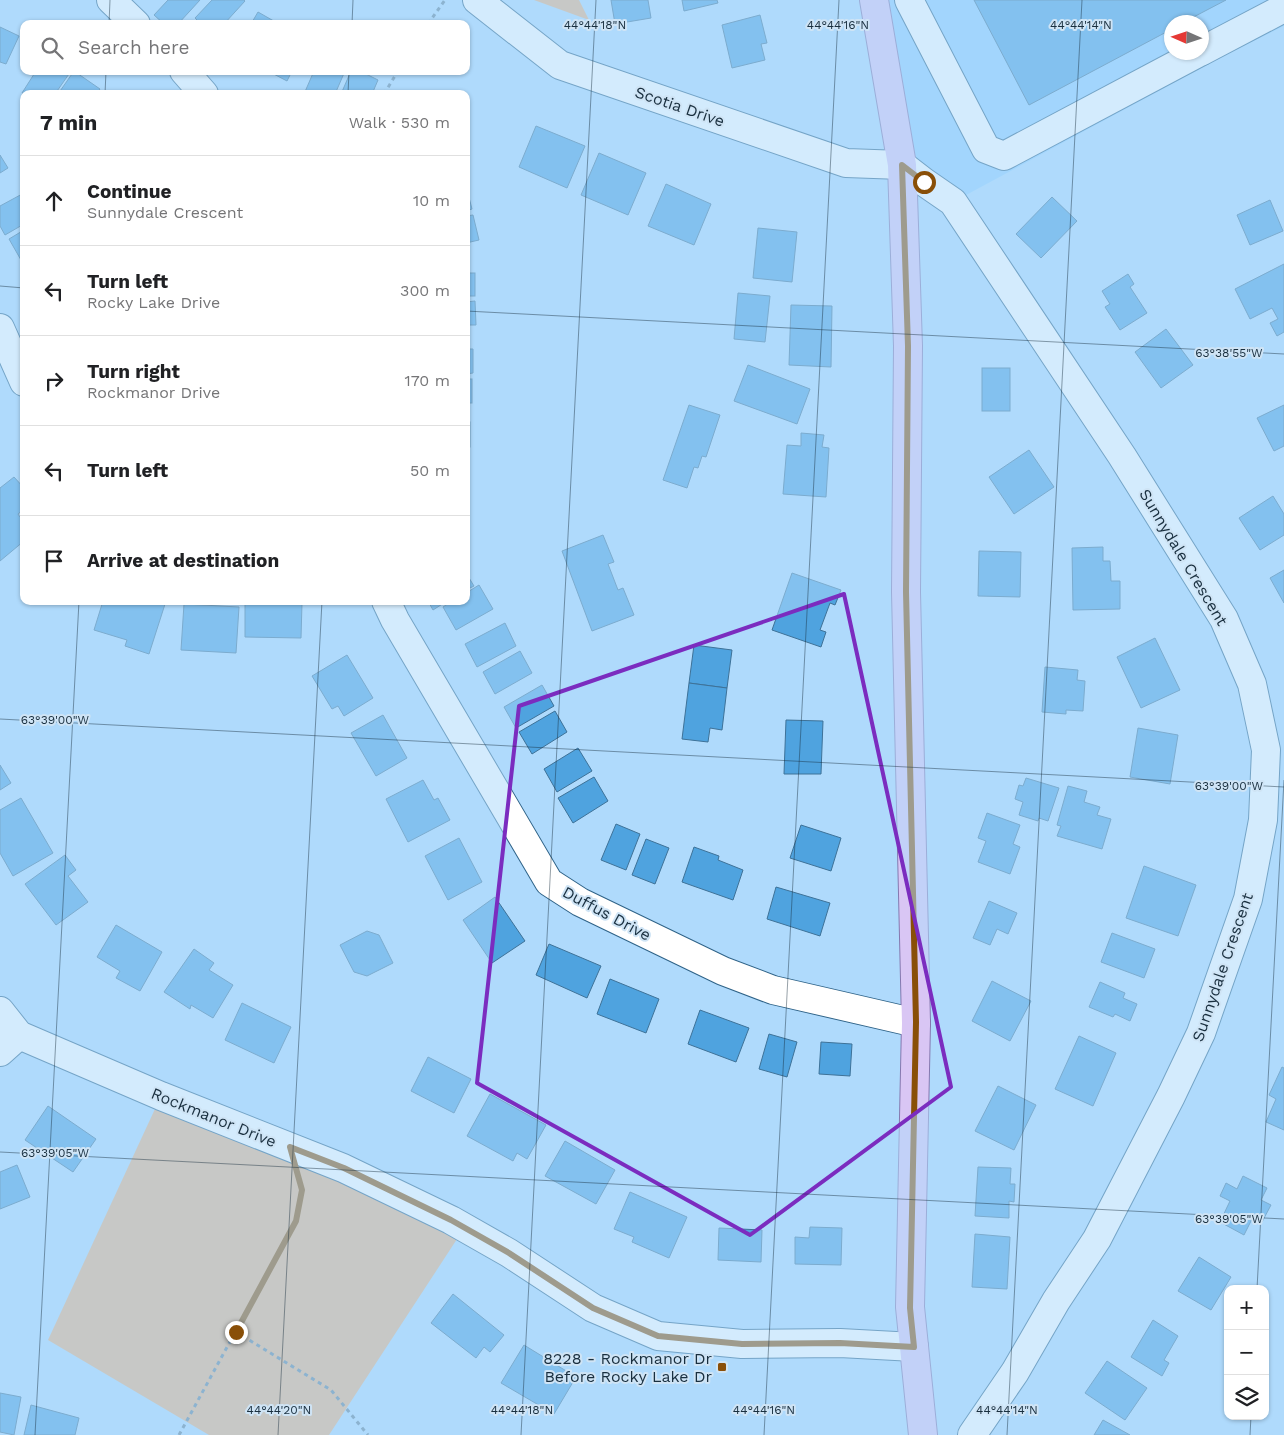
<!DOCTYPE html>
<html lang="en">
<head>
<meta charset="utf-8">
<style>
	body { margin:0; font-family:"Work Sans",sans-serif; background:#f2f2f2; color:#202124 }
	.controls { position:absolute; right:15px; bottom:15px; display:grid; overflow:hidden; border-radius:10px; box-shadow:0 1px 4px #0004 }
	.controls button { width:45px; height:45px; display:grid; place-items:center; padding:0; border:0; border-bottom:1px solid #e0e0e0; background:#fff; color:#202124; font:25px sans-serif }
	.compass { position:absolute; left:1164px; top:15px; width:45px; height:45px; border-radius:50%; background:#fff; box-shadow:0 1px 4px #0004; rotate:273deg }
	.stop { position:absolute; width:15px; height:15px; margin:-11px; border:4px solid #894f08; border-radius:50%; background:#fff }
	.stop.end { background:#894f08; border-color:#fff; box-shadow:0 1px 5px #0008 }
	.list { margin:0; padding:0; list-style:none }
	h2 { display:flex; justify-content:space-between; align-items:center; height:65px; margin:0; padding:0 20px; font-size:21px }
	h2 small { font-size:16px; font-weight:400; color:#757577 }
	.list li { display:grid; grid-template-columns:32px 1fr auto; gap:15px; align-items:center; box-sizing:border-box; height:90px; padding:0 20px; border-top:1px solid #e0e0e0 }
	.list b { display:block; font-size:19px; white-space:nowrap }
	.list p { margin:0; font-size:16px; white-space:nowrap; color:#757577 }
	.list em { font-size:16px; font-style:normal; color:#757577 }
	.icon { flex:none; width:28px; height:28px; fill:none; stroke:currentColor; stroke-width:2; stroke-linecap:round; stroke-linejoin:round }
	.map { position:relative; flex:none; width:1284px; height:1435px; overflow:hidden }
	.search { position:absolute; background:#fff; box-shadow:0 1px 4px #0004; left:20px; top:20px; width:450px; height:55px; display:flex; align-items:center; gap:12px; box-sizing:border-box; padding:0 18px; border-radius:10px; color:#757577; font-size:19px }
	.panel { position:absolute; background:#fff; box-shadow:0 1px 4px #0004; left:20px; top:90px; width:450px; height:515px; border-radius:10px }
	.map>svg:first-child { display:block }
	.built { fill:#92cffe; fill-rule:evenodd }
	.park { fill:#e5b285 }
	.building { fill:#4fa3df; stroke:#3e7298 }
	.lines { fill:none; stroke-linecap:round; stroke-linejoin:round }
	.minor-casing { stroke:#2f6388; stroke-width:30 }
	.major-casing { stroke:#8578af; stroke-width:30 }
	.path { stroke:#63839c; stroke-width:3; stroke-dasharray:4 4; stroke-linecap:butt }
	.minor { stroke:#fff; stroke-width:28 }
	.major { stroke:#d9c6f4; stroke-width:28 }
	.route { stroke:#894f08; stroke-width:6 }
	.marked { fill:none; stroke:#7b2cbf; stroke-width:4; stroke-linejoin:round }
	.ticks { fill:none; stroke:#192f3f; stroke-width:1; stroke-opacity:0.45 }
	.poi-dot { fill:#894f08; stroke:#cfe4f5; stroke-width:2 }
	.labels { text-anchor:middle; stroke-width:4; stroke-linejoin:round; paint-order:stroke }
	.street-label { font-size:16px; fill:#192f3f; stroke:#cfe4f5 }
	.poi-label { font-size:16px; fill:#192f3f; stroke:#cfe4f5; text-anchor:end }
	.ticks-label { font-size:12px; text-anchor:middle; fill:#192f3f; stroke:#cfe4f5; stroke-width:4; stroke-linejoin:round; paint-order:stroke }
</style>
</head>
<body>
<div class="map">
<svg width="1284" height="1435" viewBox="0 0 1284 1435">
	<rect width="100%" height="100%" fill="#afdafc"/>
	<path class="built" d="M874,0h410v26l-53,26 -278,150 -51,-37zM1172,22h30v30h-30z"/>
	<g class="park">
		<path d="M534,0h45l10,20z"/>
		<path d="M161,1096l298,140 -130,199h-120l-161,-95z"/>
	</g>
	<g class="building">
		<path d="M168,0h32l-22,24h-14l-10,-9z"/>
		<path d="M212,0h32l1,1 -21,23h-23l-6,-6z"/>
		<path d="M611,0h37l3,18 -36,6z"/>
		<path d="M682,0h35l1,3 -34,8z"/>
		<path d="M974,0h252l-42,22h-12v7l-143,76z"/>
		<path d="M258,12l21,12h-28z"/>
		<path d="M760,15l7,28 -6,1 4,16 -33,8 -10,-43z"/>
		<path d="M0,27l19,9 -13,28 -6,-2z"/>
		<path d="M36,71h35l-16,23h-31l-2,-1z"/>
		<path d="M74,71l26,18 -4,5h-38z"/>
		<path d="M268,71h24l-5,10z"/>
		<path d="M314,71h31l-10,23h-31z"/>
		<path d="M351,71h9l18,9 -6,14h-31z"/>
		<path d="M536,126l49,20 -18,42 -48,-21z"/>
		<path d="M599,153l47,20 -18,42 -47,-20z"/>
		<path d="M0,155l8,13 -8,5z"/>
		<path d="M666,184l45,20 -17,41 -46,-19z"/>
		<path d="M466,186l6,23 -6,2z"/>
		<path d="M24,193v31l-19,11 -5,-9v-20z"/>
		<path d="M1052,197l25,24 -36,37 -25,-24z"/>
		<path d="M1270,200l13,31 -33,14 -13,-30z"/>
		<path d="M473,215l6,25 -13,3v-27z"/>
		<path d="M758,228l39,4 -5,50 -39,-4z"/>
		<path d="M24,230v28l-3,2 -12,-21z"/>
		<path d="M1284,264v68l-7,4 -7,-13 8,-4 -6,-11 -22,11 -15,-30z"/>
		<rect x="466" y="273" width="9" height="23"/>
		<path d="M1128,274l6,10 -4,3 17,26 -27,17 -15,-23 5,-3 -8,-13z"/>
		<path d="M738,293l32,3 -5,46 -31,-3z"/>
		<path d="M475,301l1,24h-10v-23z"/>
		<path d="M791,305l41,1 -1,61 -42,-2z"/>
		<path d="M1166,329l27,36 -32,23 -26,-36z"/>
		<path d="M466,349h7v24l-7,1z"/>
		<path d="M748,365l62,24 -13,35 -63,-23z"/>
		<rect x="982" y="368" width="28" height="43"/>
		<rect x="466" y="379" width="6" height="24"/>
		<path d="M689,405l31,10 -14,42 -4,-1 -4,12 -4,-1 -7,21 -24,-8z"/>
		<path d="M1284,405v41l-10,5 -17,-33z"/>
		<rect x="466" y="422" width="4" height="25"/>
		<path d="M801,433l23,2 -2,12 7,1 -3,49 -43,-3 4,-49 14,1z"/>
		<path d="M1029,450l25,37 -40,27 -25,-37z"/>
		<rect x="466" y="452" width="2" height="25"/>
		<path d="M14,477l10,11v21l-6,5 2,3 4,-3v27l-24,20v-73z"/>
		<path d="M466,496h3l-2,24h-1z"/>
		<path d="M1273,496l11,18v21l-24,15 -21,-32z"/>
		<path d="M603,535l11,27 -6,2 10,26 5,-2 11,27 -42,16 -30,-80z"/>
		<path d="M1103,547v14h7l1,20h9v28l-47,1 -1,-62z"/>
		<path d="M979,551l42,1 -1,45 -42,-1z"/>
		<path d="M1284,570v33l-14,-25z"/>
		<path d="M466,573l8,13 -8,4z"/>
		<path d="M792,573l49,17 -6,15 -5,-2 -10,27 6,2 -5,15 -49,-17z"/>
		<path d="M479,585l14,24 -37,21 -13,-23 9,-6h14v-8z"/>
		<path d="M103,601h63l-17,53 -24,-8 2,-6 -33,-10z"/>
		<path d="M428,601h19l-14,9z"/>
		<path d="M245,602l57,1 -1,35 -56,-1z"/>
		<path d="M184,604l55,3 -3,46 -55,-3z"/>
		<path d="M505,623l11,23 -39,21 -12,-23z"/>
		<path d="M1155,638l25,52 -39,18 -24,-51z"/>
		<path d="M694,645l38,5 -5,38 -38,-5z"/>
		<path d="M520,651l12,22 -37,21 -12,-22z"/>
		<path d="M347,655l26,43 -29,18 -6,-10 -6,3 -20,-33z"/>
		<path d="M1045,667l33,3 -1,10 8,1 -2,30 -17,-1v4l-24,-2z"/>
		<path d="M689,683l38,5 -5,42 -12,-2 -2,14 -26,-3z"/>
		<path d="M542,685l12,21 -38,22 -12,-21z"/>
		<path d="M555,711l12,21 -35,22 -13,-22z"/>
		<path d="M383,715l24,43 -31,18 -25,-43z"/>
		<path d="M786,720l37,1 -2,53h-37z"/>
		<path d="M1138,728l40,7 -8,49 -40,-7z"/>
		<path d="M578,748l14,23 -35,21 -13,-23z"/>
		<path d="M0,765l11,18 -11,7z"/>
		<path d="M594,777l14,24 -35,22 -15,-25z"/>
		<path d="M1026,778l33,10 -11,33 -9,-3 -1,3 -19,-6 4,-13 -8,-3 4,-14 4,1z"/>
		<path d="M423,780l11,20 4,-2 12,22 -42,22 -22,-43z"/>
		<path d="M1068,786l19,5 -3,11 16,5 -3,8 14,4 -9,30 -45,-13 4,-10 -4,-1z"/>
		<path d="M21,798l32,55 -40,23 -13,-23v-43z"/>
		<path d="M987,813l33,12 -7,19 7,3 -10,27 -32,-12 8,-21 -8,-3z"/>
		<path d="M616,824l24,10 -14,36 -25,-10z"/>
		<path d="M801,825l40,13 -10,33 -41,-13z"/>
		<path d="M459,838l23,44 -34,18 -23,-44z"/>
		<path d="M646,839l23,9 -14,36 -23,-9z"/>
		<path d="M694,847l25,9 -1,4 25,10 -10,30 -51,-18z"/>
		<path d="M65,855l11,15 -8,6 20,26 -32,23 -31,-41z"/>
		<path d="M1144,866l52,19 -18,51 -52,-18z"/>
		<path d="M776,887l54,16 -10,33 -53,-17z"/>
		<path d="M495,897l30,44 -33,22 -29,-43z"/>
		<path d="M989,901l28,12 -9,21 -11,-5 -7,16 -17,-7z"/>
		<path d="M116,925l46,27 -22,39 -24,-13 4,-7 -23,-14z"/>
		<path d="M367,931l12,4 14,28 -26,13 -13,-4 -14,-27z"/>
		<path d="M1112,933l43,16 -11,29 -43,-16z"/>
		<path d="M549,944l52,22 -14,32 -51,-23z"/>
		<path d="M194,949l20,14 -5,7 24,15 -20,33 -22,-13 -1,4 -26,-17z"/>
		<path d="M610,979l49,20 -13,34 -49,-19z"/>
		<path d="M992,981l39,20 -21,40 -38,-20z"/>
		<path d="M1100,982l25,11 -2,5 14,6 -7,17 -15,-7 -2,3 -24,-10z"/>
		<path d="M242,1003l49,24 -17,36 -49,-23z"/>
		<path d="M700,1010l49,18 -13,34 -48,-18z"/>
		<path d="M769,1034l28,8 -10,35 -28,-8z"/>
		<path d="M1079,1036l37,17 -23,53 -38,-17z"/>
		<path d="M821,1042l31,2 -2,32 -31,-2z"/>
		<path d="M428,1057l43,22 -17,34 -43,-22z"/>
		<path d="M1282,1067l2,1v62l-18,-8 10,-23 -7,-4z"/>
		<path d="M998,1086l38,19 -22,45 -39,-19z"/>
		<path d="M490,1094l56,31 -19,34 -10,-6 -4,8 -46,-25z"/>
		<path d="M48,1106l48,33 -23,33 -48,-32z"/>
		<path d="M565,1141l50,29 -19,34 -51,-28z"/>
		<path d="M17,1165l13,32 -30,12v-37z"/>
		<path d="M978,1167l33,1 -1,16h5l-1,18 -5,-1v17l-34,-2z"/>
		<path d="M1243,1176l24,12 -6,12 10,5 -9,17 -9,-5 -9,18 -24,-13 10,-21 -10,-5 6,-13 11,6z"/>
		<path d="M630,1192l57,25 -18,41 -37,-16 2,-5 -20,-8z"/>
		<path d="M810,1227l32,1 -1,37 -46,-1v-27l14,1z"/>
		<path d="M719,1228l43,2 -1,32 -43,-2z"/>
		<path d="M975,1234l35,3 -3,52 -35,-2z"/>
		<path d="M1199,1257l32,20 -20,33 -33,-19z"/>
		<path d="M453,1294l51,41 -14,17 -6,-5 -8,11 -45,-35z"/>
		<path d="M1153,1320l25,16 -14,24 5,3 -7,13 -31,-19z"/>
		<path d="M524,1345l52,32 -22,37 -53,-31z"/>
		<path d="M1107,1361l40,27 -22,32 -40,-27z"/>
		<path d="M0,1393l21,4 -7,38 -14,-3z"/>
		<path d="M31,1405l48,13 -4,17h-51z"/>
		<path d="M1103,1420l27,15h-36z"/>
	</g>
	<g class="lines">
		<defs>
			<g id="minor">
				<path d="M111,0l25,24"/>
				<path d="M477,0l83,65 286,98 56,2 22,17 29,20 169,254 102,163 28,65 14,66 -3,70 -15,79 -47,134 -30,63 -74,143 -41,62 -41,71 -43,63"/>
				<path d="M909,0l77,149 18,7 196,-104"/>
				<path d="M1202,51l82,-43"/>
				<path d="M184,71l20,23"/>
				<path d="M0,328l24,54"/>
				<path d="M386,601l9,19 154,262 31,20 143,69 50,19 143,33"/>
				<path d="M0,1011l19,24 142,61 182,72 108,52 58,33 84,55 65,28 84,8 98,-1 74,4"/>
				<path d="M0,1052l19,-17"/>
			</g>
			<path id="major" d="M874,0l28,165 6,181 -2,246 10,431 -6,284 13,128"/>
		</defs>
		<use href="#minor" class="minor-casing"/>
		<use href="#major" class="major-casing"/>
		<g class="path">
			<path d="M428,24l17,-24"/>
			<path d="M384,94l14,-23"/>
			<path d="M236,1332l95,58 37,45"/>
			<path d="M179,1435l117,-214 6,-31 -3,-11"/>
		</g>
		<use href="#minor" class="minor"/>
		<use href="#major" class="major"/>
	</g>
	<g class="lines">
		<path class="route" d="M236,1332l60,-111 6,-31 -12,-43 54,21 107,52 58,33 84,55 65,28 84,8 98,-1 74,4 -4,-39 6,-286 -10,-430 2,-246 -6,-181 22,17"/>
	</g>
	<path d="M0 0H1284V1435H0ZM844,594l107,493 -201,148 -273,-152 42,-377z" fill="#afdafc" fill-opacity=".55" fill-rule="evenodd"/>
	<path class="marked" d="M844,594l107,493 -201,148 -273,-152 42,-377z"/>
	<path class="ticks" d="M109,24l1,-24M352,24l1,-24M105,94l1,-23M348,94l1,-23M0,286l24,2M466,311l818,43M0,719l1284,68M0,1152l1284,67M1257,1289l27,-509M35,1435l44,-834M278,1435l44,-834M521,1435l75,-1435M764,1435l75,-1435M1007,1435l75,-1435M1250,1435l1,-19"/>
	<rect class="poi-dot" x="717" y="1362" width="10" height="10" rx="2.5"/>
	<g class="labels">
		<g class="street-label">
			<text transform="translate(680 106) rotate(19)" y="6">Scotia Drive</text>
			<text transform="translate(1184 557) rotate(59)" y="6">Sunnydale Crescent</text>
			<text transform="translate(607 913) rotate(28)" y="6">Duffus Drive</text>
			<text transform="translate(1222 967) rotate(-71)" y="6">Sunnydale Crescent</text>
			<text transform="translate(214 1117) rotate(22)" y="6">Rockmanor Drive</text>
		</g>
		<g class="poi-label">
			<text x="712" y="1364">8228 - Rockmanor Dr<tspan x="712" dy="18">Before Rocky Lake Dr</tspan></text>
		</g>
	</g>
	<g class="ticks-label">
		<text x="595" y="29">44°44'18"N</text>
		<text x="838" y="29">44°44'16"N</text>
		<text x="1081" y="29">44°44'14"N</text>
		<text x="1229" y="357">63°38'55"W</text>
		<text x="55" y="724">63°39'00"W</text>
		<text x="1229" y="790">63°39'00"W</text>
		<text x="55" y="1157">63°39'05"W</text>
		<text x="1229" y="1223">63°39'05"W</text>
		<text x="279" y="1414">44°44'20"N</text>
		<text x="522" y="1414">44°44'18"N</text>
		<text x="764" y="1414">44°44'16"N</text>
		<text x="1007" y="1414">44°44'14"N</text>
	</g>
</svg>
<div class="controls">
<button>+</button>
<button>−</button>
<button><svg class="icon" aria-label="layers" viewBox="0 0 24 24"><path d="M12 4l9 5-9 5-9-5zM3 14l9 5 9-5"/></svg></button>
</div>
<svg class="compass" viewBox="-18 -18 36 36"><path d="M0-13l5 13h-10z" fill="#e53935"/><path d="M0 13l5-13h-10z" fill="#757577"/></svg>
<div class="stop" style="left:924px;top:182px"></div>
<div class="stop end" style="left:236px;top:1332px"></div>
<div class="search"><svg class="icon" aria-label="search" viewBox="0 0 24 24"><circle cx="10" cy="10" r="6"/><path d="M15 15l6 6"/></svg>Search here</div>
<section class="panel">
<h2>7 min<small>Walk · 530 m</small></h2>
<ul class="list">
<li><svg class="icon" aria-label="ahead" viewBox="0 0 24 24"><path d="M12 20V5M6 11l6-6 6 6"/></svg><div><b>Continue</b><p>Sunnydale Crescent</p></div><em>10 m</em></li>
<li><svg class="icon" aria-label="left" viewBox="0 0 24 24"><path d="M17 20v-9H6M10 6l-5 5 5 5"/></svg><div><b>Turn left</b><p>Rocky Lake Drive</p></div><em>300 m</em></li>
<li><svg class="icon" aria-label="right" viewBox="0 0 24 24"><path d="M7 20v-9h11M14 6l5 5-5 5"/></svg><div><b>Turn right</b><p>Rockmanor Drive</p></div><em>170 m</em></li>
<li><svg class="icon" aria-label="left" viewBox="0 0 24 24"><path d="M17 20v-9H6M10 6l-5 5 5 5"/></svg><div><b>Turn left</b></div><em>50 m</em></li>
<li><svg class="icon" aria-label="arrive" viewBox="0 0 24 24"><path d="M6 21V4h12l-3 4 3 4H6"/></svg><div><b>Arrive at destination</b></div></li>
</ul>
</section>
</div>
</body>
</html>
